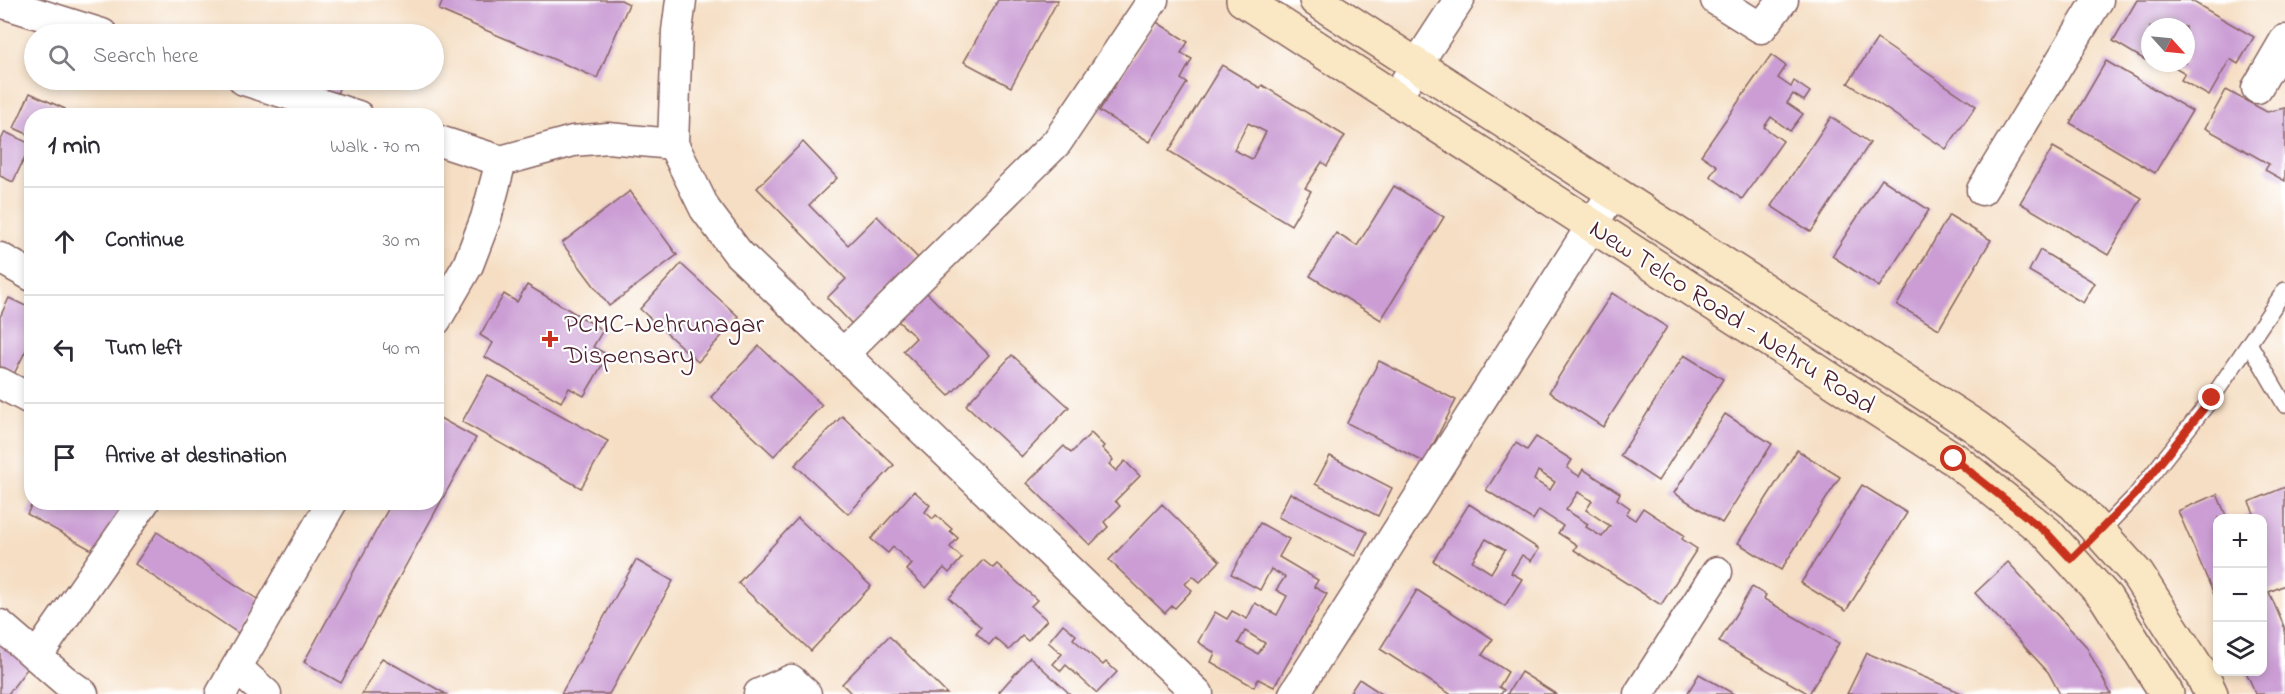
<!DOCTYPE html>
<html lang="en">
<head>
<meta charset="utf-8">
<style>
	body { margin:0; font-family:"Indie Flower",sans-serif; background:#f2f2f3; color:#2b2b33 }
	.controls { position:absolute; right:18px; bottom:18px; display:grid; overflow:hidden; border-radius:12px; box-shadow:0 3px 9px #0003 }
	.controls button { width:54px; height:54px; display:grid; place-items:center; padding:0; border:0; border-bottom:2px solid #e1e1e2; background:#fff; color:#2b2b33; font:30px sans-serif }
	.compass { position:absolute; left:2141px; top:18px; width:54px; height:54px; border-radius:50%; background:#fff; box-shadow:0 3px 9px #0003; rotate:117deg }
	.stop { position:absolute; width:18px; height:18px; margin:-14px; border:4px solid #c8321e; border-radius:50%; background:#fff }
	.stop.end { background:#c8321e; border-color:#fff; box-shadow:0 2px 6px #0008 }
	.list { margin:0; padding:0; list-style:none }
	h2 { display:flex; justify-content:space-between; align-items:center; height:78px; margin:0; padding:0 24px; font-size:26px }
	h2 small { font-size:20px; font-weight:400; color:#7c7c81 }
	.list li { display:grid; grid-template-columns:39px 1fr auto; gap:18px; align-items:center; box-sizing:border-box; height:108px; padding:0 24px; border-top:2px solid #e1e1e2 }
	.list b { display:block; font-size:22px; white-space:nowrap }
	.list em { font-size:20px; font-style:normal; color:#7c7c81 }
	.icon { flex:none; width:33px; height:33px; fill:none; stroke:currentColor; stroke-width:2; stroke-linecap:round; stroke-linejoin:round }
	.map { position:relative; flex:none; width:2285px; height:694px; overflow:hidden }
	.search { position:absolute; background:#fff; box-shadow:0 3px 9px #0003; left:24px; top:24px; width:420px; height:66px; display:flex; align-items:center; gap:15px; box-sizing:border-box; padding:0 21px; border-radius:33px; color:#7c7c81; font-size:22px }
	.panel { position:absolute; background:#fff; box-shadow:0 3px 9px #0003; left:24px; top:108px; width:420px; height:402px; border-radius:24px }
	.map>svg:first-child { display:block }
	.building { fill:#cb9dd4; fill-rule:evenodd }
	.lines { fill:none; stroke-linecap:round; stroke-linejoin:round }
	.lane-casing { stroke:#866260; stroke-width:18 }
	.street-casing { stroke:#866260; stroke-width:33 }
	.secondary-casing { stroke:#866260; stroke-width:36 }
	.lane { stroke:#fff; stroke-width:15 }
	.street { stroke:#fff; stroke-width:30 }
	.secondary { stroke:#fae7c3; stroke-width:33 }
	.route { stroke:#c8321e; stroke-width:8 }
	.poi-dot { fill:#c8321e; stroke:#fff; stroke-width:2 }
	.labels { text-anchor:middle; stroke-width:4.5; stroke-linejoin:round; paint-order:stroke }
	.street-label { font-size:27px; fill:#4a1f2b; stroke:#fff }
	.poi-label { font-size:27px; fill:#4a1f2b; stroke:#fff; text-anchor:start }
</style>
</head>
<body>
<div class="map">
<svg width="2285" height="694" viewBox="0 0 2285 694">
	<rect width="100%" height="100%" fill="#fff"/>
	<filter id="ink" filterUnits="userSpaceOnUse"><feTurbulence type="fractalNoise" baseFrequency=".0167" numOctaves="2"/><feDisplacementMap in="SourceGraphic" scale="12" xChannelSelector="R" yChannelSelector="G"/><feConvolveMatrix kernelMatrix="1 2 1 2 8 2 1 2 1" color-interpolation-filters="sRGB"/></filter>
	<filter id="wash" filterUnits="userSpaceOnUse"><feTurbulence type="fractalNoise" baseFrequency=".008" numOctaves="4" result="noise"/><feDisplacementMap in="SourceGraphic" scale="24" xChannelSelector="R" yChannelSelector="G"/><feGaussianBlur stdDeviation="1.35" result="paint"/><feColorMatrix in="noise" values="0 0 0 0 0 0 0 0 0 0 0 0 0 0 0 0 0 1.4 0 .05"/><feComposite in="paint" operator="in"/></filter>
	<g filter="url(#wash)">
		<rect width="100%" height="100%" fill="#f5dec3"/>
		<g id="blocks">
			<g class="building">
				<path d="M443,0h178l8,4 -32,74 -158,-68z"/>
				<path d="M998,0h60l-47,87 -47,-25z"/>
				<path d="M2137,0h53l64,37 -16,27 -8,-5 -21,37 -28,-16 4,-7 -17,-10h18v-36h-36v25l-5,8 -32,-19z"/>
				<path d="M1155,21l33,21 -7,11 11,6 -11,20 6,4 -37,59 -51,-31z"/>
				<path d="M1877,39l99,67 -30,43 -98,-66z"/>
				<path d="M1771,55l15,11 -8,12 13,9 3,-6 16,11 -6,9 -11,-7 -6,9 16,11 -13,17 -19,-14 -7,10 19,14 -41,58 -32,-23 7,-10 -16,-11z"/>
				<path d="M2106,61l86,50 -37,62 -85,-50z"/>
				<path d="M1222,65l38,23 2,-3 83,51 -18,30 -5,-4 -17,26 6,3 -20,34 -122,-74zM1248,123l18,9 -14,27 -18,-9z"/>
				<path d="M283,80h59l-6,17z"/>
				<path d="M2226,90l41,22 18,-4v73l-20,-11 4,-6 -64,-36z"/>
				<path d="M30,93l35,16 -3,7h-30v20l-18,-8z"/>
				<path d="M1831,117l39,26 -59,89 -40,-26z"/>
				<path d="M5,132l26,12 -18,38 -13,-6v-34z"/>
				<path d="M803,142l34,36 -28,27 39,40 29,-29 41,42 -66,66 -25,-26 19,-19 -89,-91z"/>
				<path d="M2053,147l89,51 -34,57 -88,-52z"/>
				<path d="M1882,179l47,31 -50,77 -47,-31z"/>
				<path d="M1394,186l50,31 -63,103 -71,-44 26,-43 21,13z"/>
				<path d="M630,191l47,64 -68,51 -47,-63z"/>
				<path d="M1949,215l42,25 -52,89 -42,-24z"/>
				<path d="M2040,250l55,33 -12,20 -54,-32z"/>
				<path d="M681,264l58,53 -41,45 -58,-53z"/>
				<path d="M527,285l76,45 -10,17 15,8 -24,41 -15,-8 -8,14 -76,-45 8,-14 -13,-8 24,-41 13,8z"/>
				<path d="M925,291l64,64 -40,41 -46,-45 13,-13 -19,-18z"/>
				<path d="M1612,293l55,34 -64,100 -54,-35z"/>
				<path d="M9,298l23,11v29l-20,40 -12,-6v-55z"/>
				<path d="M759,346l63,59 -48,51 -63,-59z"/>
				<path d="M1012,355l57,52 -47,50 -56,-52z"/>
				<path d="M1684,355l39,24 -65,102 -38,-25z"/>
				<path d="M1379,361l77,39 -32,62 -77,-39z"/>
				<path d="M488,375l120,66 -27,47 -119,-66z"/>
				<path d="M1725,414l47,30 -50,79 -48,-30z"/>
				<path d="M842,416l52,49 -46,49 -53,-49z"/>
				<path d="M438,417l38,21 -135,245 -37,-21 88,-160h44v-81z"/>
				<path d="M1091,433l13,13 -2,2 11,12 -4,4 7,7 9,-10 15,15 -25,25 5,5 -16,16 4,5 -18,18 -63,-62 37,-37 7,7z"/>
				<path d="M1536,437l36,23 -5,8 12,8 4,-7 37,24 -3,6 13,9 -4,6 9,6 8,-12 41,27 -2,4 15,10 -36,56 -87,-55 3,-5 -19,-12 5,-7 -24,-16 -6,10 -47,-30 30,-47 11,7zM1538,471l17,11 -5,8 -16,-10zM1578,492l14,9 -6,9 24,16 -8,11 -16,-10 2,-3 -22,-14z"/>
				<path d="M1797,450l43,27 -59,93 -43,-27z"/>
				<path d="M1330,456l62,32 -14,28 -63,-32z"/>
				<path d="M1862,485l45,28 -61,98 -45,-28z"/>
				<path d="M2285,487v98l-16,7 16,37v65h-29l-10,-22h16v-154h-22l14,-5 -5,-11z"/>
				<path d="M914,491l16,14 -5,7 8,7 3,-4 16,14 -2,2 8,7 -8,9 12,11 -13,15 -5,-5 -18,20 -19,-18 5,-6 -19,-17 -5,6 -17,-14z"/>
				<path d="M1290,493l77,39 -12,24 -77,-39z"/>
				<path d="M2217,494l10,24h-9v86l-40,-93z"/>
				<path d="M33,502h94l-28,52 -72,-40z"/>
				<path d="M1162,504l58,57 -20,21 -7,-6 -8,8 7,6 -17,18 -3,-2 -7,7 -56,-53z"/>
				<path d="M1469,504l70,45 -8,12 -9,-6 -11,18 11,6 -17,27 -72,-45zM1486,539l19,11 -14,23 -19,-12z"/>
				<path d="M798,518l73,68 -60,65 -73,-68z"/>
				<path d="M1260,523l29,16 -10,18 39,23 -4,7 13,7 -53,93 -16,-8 -4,8 -43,-25 4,-9 -17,-11 17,-30 12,7 5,-8 15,8 8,-16 22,12 10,-19 -11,-6 9,-13 -14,-8 -11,21 -29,-16zM1245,631l20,12 -7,11 -20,-11z"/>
				<path d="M157,532l103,69 -22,32 -103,-69z"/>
				<path d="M636,560l37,21 -64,113h-48z"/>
				<path d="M983,560l10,8 4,-4 40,36 -6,6 16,14 -19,21 -6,-5 -13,14 -14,-12 -6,7 -13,-12 5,-6 -32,-29z"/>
				<path d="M2008,562l78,84 25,48h-51l-12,-22 -73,-79z"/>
				<path d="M1752,587l14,8 -2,4 75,44 -30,51 -90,-52z"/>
				<path d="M1417,590l76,49 -11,16 26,17 -9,15 5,3 -3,4h-51l-70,-45z"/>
				<path d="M1063,624l13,11 -3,4 30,26 3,-3 11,10 -20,21 -31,-28 -5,6 -8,-7 9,-10 -14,-12z"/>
				<path d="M889,636l58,58h-95l-10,-10z"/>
				<path d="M0,642l30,23 -22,29h-8z"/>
				<path d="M1867,653l97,41h-117z"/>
				<path d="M1030,657l40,37h-69l-2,-2z"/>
				<path d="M382,658l64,36h-84z"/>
				<path d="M1521,672l35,22h-49z"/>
				<path d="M1699,674l35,20h-47z"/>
				<path d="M1359,679l23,15h-33z"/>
			</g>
		</g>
	</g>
	<g filter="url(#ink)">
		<use href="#blocks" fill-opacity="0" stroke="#866260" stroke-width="1.5"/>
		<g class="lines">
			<defs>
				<g id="lane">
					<path d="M2249,343l36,62"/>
					<path d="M2100,532l35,-36 77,-98 73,-108"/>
				</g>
				<g id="street">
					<path d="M681,0l-4,31 -4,113 32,65 33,44 460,441"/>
					<path d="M1716,0l45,28 22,-28"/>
					<path d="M0,2l102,32"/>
					<path d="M244,80l114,36"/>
					<path d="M2257,88l28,-48"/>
					<path d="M1395,98l64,-98"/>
					<path d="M436,140l65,21 72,-20 35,-3 65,6"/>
					<path d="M1982,190l116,-190"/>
					<path d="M0,258l32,18"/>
					<path d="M436,320l32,-55 18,-47 15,-57"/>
					<path d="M843,354l214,-212 96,-142"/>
					<path d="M0,383l32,17"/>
					<path d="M0,625l65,56 18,13"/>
					<path d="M37,656l107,-154"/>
					<path d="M237,668l29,26"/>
					<path d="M221,694l111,-192"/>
					<path d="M759,694l32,-14 15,14"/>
					<path d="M1294,694l319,-502"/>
					<path d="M1639,694l78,-122"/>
				</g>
				<g id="secondary">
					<path d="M1243,0l711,459 93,74 59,65 61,96"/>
					<path d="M1316,0l660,427 98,77 63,70 66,103 8,17"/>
				</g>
			</defs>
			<use href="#lane" class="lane-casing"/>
			<use href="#street" class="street-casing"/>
			<use href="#secondary" class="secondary-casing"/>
			<use href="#lane" class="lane"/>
			<use href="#street" class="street"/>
			<use href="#secondary" class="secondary"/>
		</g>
	</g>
	<g class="lines" filter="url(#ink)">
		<path class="route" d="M1954,459l93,74 24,26 64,-64 77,-97"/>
	</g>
	<path class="poi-dot" d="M547 330h6v6h6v6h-6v6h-6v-6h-6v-6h6z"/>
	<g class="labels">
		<g class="street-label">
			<text transform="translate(1733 316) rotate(33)" y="9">New Telco Road - Nehru Road</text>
		</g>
		<g class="poi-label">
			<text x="564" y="332">PCMC-Nehrunagar<tspan x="564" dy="31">Dispensary</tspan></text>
		</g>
	</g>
</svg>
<div class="controls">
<button>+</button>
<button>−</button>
<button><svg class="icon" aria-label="layers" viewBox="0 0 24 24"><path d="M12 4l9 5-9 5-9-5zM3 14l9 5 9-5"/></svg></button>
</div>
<svg class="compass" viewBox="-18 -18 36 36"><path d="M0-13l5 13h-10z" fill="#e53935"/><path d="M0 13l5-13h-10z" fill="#7c7c81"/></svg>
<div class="stop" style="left:1954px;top:459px"></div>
<div class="stop end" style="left:2212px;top:398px"></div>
<div class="search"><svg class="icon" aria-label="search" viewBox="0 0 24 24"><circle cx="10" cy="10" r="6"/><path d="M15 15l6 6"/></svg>Search here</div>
<section class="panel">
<h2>1 min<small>Walk · 70 m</small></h2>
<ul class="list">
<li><svg class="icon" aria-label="ahead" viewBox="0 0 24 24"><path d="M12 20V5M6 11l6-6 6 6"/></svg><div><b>Continue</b></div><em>30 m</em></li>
<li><svg class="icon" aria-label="left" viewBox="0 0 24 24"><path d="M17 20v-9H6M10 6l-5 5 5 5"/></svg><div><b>Turn left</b></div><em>40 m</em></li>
<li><svg class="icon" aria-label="arrive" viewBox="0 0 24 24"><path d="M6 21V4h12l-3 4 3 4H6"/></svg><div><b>Arrive at destination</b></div></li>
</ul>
</section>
</div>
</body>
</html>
